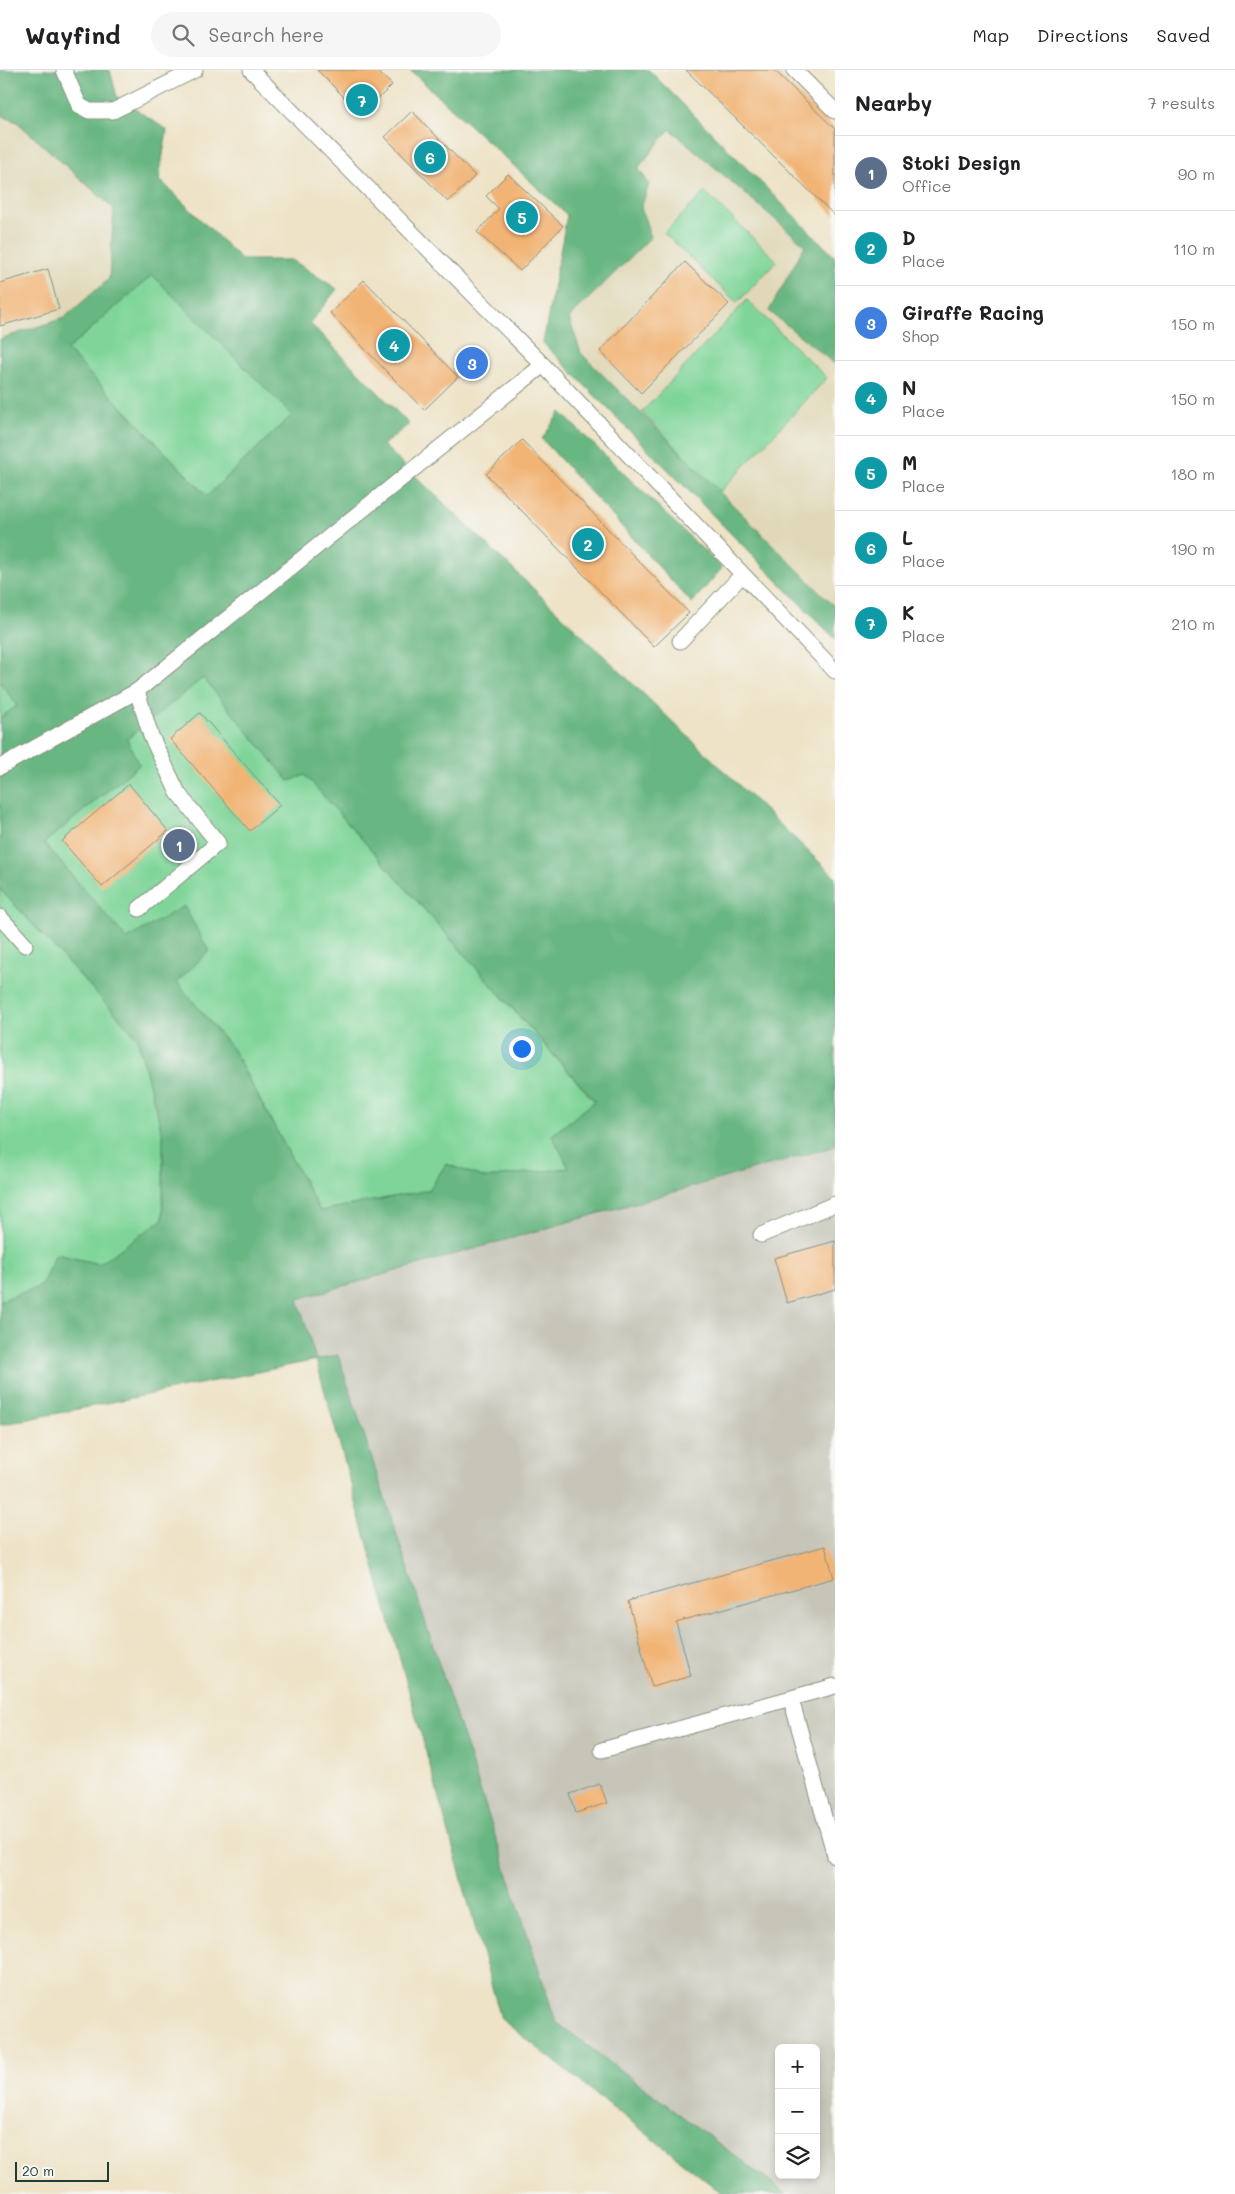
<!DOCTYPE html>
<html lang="en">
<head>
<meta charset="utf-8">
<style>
	body { margin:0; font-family:Mali,sans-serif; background:#f6f6f6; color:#202124 }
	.controls { position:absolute; right:15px; bottom:15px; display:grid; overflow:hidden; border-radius:8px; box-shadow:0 2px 8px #0003 }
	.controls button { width:45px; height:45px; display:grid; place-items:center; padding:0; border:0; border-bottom:1px solid #e0e0e0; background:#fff; color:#202124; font:25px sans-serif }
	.scale { position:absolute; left:15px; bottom:12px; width:94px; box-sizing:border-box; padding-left:5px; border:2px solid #1f3d34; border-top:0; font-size:14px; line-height:18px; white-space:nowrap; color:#1f3d34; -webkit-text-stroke:4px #f6f6f2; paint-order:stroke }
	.you { position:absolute; left:521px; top:978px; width:18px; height:18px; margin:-12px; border:4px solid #fff; border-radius:50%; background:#1a73e8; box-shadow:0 0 0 8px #1a73e833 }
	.badge { display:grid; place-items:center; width:32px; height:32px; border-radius:50%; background:#b5179e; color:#fff; font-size:16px; font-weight:700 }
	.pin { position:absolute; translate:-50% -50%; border:2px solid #fff; box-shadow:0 1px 5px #0006 }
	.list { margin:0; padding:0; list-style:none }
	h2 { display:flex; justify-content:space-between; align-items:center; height:65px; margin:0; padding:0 20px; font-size:21px }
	h2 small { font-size:16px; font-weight:400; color:#757577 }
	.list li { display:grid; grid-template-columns:32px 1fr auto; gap:15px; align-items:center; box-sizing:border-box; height:75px; padding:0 20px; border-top:1px solid #e0e0e0 }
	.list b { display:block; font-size:19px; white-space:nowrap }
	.list p { margin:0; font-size:16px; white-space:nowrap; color:#757577 }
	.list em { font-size:16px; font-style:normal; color:#757577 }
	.icon { flex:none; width:28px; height:28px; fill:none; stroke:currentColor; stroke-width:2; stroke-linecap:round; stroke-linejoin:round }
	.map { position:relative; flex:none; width:835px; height:2124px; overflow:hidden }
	header { display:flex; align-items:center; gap:30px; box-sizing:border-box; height:70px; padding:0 25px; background:#fff; border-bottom:1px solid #e0e0e0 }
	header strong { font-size:24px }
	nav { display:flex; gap:28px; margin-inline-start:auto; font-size:18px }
	.search { width:350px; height:45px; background:#f6f6f6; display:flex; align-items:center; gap:12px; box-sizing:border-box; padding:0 18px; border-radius:28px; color:#757577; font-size:19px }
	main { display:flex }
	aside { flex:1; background:#fff }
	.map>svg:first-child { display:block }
	.built { fill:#e0d8b7 }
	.industrial { fill:#c6c5b8; fill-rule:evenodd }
	.green { fill:#7fd599; stroke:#4f8966 }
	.forest { fill:#67b681; stroke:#437a5a; fill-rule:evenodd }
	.building { fill:#f2b475 }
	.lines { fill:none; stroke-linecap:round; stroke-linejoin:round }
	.lane-casing { stroke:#86907e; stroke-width:17 }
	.lane { stroke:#fff; stroke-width:15 }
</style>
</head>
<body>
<header>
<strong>Wayfind</strong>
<div class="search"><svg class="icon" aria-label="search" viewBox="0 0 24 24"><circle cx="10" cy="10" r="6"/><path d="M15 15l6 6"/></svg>Search here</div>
<nav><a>Map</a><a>Directions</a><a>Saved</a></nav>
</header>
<main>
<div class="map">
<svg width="835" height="2124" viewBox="0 0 835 2124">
	<rect width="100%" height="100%" fill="#f6f6f2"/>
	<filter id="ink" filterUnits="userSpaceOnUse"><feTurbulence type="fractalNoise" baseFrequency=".02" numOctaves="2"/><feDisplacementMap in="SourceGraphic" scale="10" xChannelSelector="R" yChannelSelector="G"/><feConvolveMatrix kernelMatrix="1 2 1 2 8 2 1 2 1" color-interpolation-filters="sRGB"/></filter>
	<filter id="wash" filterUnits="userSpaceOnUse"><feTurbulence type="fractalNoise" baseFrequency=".0096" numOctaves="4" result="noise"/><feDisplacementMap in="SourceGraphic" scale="20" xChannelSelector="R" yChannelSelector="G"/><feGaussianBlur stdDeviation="1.12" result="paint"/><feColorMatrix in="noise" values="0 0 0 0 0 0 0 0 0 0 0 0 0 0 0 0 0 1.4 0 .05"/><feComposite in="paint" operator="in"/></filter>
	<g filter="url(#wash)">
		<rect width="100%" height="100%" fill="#eee3c7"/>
		<g class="built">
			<path d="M0,46l17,6 97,87 -5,70 -45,39 -64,21z"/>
			<path d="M670,59l136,117 -37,65 66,53v243l-254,-254 -12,-35 82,-81 -10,-29 8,-24 -11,-16z"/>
		</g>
		<path class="industrial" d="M835,1076v1048h-49l-230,-172 -218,-667 -22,5 -18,-62zM779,1978h37v127h-37z"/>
		<g class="green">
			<path d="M705,122l72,69 -40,42 -73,-70z"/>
			<path d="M152,205l140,140 -85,81 -140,-146z"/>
			<path d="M747,230l80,78 -107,114 -78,-80z"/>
			<path d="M203,607l86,104 16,-6 290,327 -43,33 17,33 -84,10 -39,-14 -17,26 -109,21 -87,-161 -56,-68 7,-75 -57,33 -83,-97 95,-78 -13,-26z"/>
			<path d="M0,611l17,25 -17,12z"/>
			<path d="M0,819l137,148 26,99v84l-64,44 -43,-10 -15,32 -41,15z"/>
		</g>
		<g class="forest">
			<path d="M0,0h110l7,27 50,33 -8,49 83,81h50l45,29 -27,34 99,101 -26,21 452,432v269l-537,153 18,61 22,-5 218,667 230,172h-63l-222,-175 -185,-659 -316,65v-124l41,-15 15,-32 43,10 64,-45v-83l-26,-99 -137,-148v-171l17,-12 -17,-25v-342l64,-21 45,-39 5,-70 -97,-87 -17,-7zM152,205l140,140 -85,81 -140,-146zM203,608l86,103 16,-6 290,326 -43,34 17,33 -84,10 -39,-14 -17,26 -109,21 -87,-161 -56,-68 32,-31 -25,-45 -57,33 -83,-96 95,-78 -12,-26z"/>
			<path d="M410,0h239l186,187v107l-66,-53 36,-66 -135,-116 -32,39 11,16 -8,24 10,29 -82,81 12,35 254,254v32l-292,-296 24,-128z"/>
			<path d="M560,342l162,156 -30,35 -150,-164z"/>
		</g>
		<g id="blocks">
			<g class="building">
				<path d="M317,0h59l16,15 -30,30z"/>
				<path d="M686,0h88l61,59v87z"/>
				<path d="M412,41l63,65 -27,26 -63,-65z"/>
				<path d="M508,104l55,52 -43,45 -43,-39 22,-23 -13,-13z"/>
				<path d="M685,192l44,42 -88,89 -41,-42z"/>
				<path d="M48,199l11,40 -59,17v-43z"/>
				<path d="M364,210l94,97 -34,33 -94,-97z"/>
				<path d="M522,370l167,173 -35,34 -168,-173z"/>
				<path d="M200,643l80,92 -30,26 -80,-92z"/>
				<path d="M129,714l39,47 -66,56 -40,-46z"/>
				<path d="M835,1171v48l-48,14 -13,-45z"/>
				<path d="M825,1476l9,32 -158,44 15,54 -39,11 -24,-86z"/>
				<path d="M600,1714l7,19 -31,10 -6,-19z"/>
			</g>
		</g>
	</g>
	<g filter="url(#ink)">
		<use href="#blocks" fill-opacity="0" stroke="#86907e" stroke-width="1"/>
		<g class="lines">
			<defs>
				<g id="lane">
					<path d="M64,0l15,35 10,6h24l82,-41"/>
					<path d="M251,0l292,295 292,306"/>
					<path d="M794,0l41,41"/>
					<path d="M680,571l62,-66"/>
					<path d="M137,621l14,45 27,57 40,50 -79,66"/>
					<path d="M0,697l137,-76 406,-326"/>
					<path d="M0,847l25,28"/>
					<path d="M761,1165l74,-31"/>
					<path d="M791,1629l44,157"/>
					<path d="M602,1680l233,-64"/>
				</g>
			</defs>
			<use href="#lane" class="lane-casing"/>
			<use href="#lane" class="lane"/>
		</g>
	</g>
</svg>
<div class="controls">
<button>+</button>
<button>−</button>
<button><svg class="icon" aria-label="layers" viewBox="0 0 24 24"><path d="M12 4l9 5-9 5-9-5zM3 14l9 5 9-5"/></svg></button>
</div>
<div class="scale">20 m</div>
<div class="you"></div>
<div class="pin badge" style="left:179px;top:775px;background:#5c6f8a">1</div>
<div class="pin badge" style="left:588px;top:474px;background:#0f9aa8">2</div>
<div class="pin badge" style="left:472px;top:293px;background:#3f7fe0">3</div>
<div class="pin badge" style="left:394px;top:275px;background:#0f9aa8">4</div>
<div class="pin badge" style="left:522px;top:147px;background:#0f9aa8">5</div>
<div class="pin badge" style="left:430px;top:87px;background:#0f9aa8">6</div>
<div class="pin badge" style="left:362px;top:30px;background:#0f9aa8">7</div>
</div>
<aside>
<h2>Nearby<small>7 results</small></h2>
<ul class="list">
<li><span class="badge" style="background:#5c6f8a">1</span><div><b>Stoki Design</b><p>Office</p></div><em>90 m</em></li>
<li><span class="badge" style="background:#0f9aa8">2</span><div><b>D</b><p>Place</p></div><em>110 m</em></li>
<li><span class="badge" style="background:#3f7fe0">3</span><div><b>Giraffe Racing</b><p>Shop</p></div><em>150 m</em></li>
<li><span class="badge" style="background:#0f9aa8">4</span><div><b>N</b><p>Place</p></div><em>150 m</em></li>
<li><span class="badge" style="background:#0f9aa8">5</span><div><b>M</b><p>Place</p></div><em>180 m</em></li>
<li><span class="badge" style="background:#0f9aa8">6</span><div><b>L</b><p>Place</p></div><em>190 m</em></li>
<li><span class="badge" style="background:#0f9aa8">7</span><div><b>K</b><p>Place</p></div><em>210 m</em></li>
</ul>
</aside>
</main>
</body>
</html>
